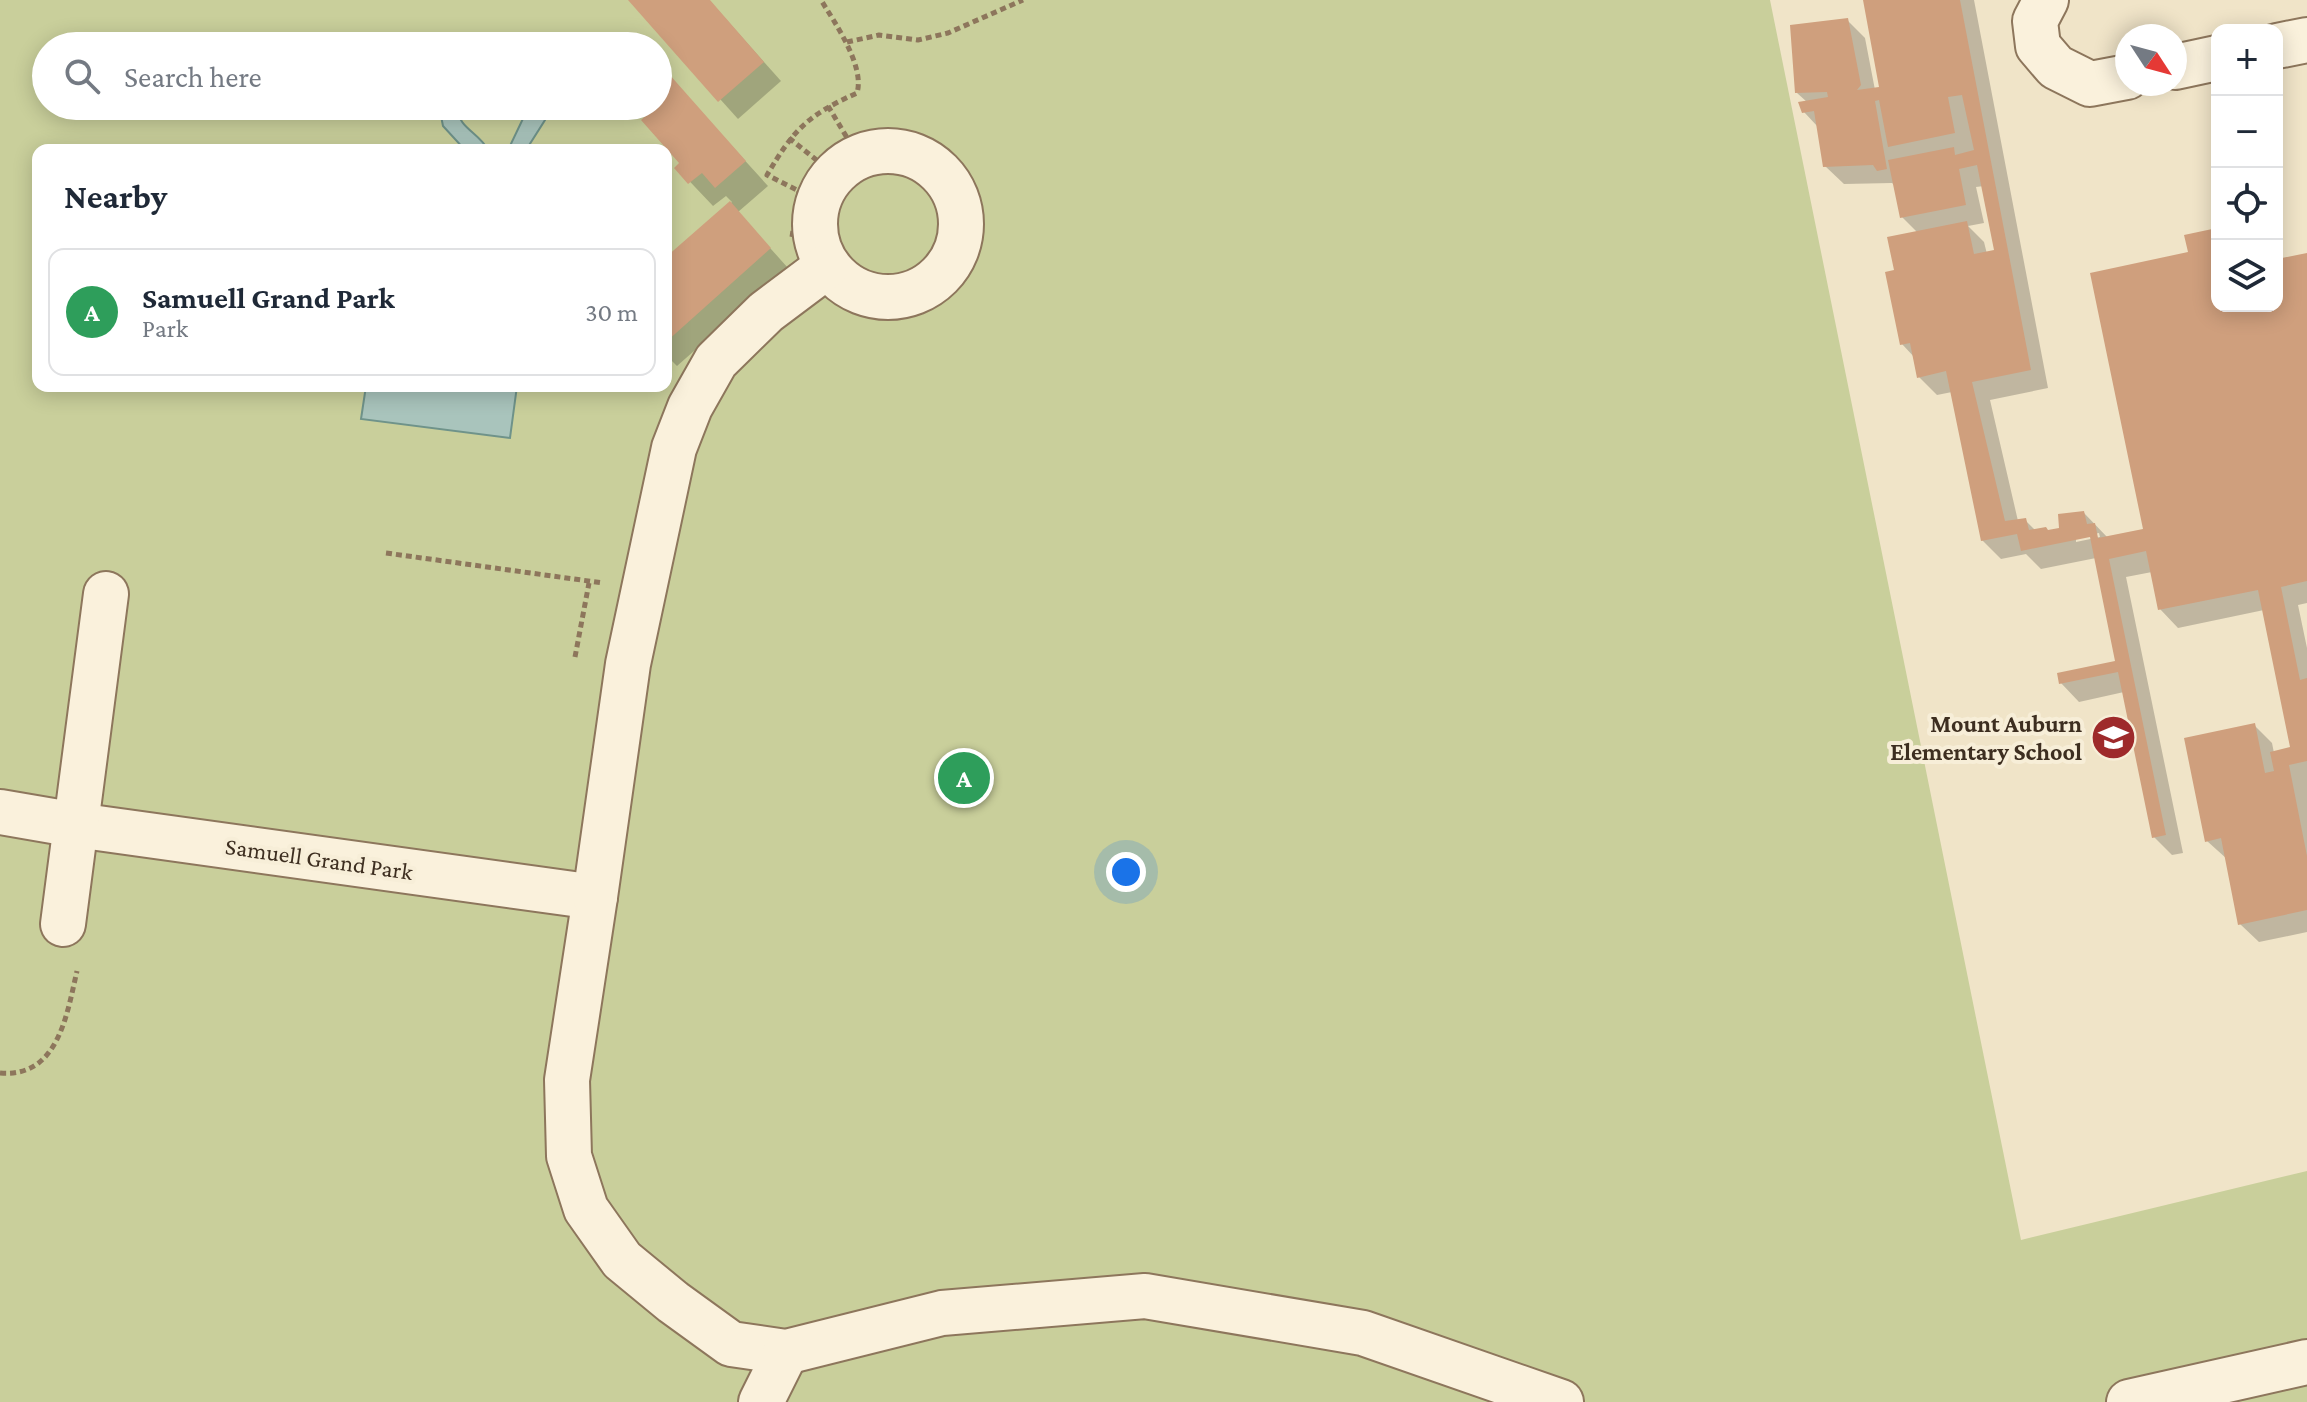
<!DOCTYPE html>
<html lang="en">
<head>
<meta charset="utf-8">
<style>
	body { margin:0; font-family:"Crimson Pro",serif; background:#f2f2f3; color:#1f2937 }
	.controls { position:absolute; right:24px; top:24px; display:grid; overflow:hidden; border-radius:16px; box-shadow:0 4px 20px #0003 }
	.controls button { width:72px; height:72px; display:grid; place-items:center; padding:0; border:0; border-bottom:2px solid #e0e1e3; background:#fff; color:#1f2937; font:40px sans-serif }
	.compass { position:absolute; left:2115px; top:24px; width:72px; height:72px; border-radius:50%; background:#fff; box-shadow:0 4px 20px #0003; rotate:126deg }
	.you { position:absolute; left:1126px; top:872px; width:28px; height:28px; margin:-20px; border:6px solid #fff; border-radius:50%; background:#1a73e8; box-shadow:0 0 0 12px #1a73e833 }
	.badge { display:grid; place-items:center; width:52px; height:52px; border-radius:50%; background:#1a73e8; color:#fff; font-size:26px; font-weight:700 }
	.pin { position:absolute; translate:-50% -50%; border:4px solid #fff; box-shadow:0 2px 8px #0006 }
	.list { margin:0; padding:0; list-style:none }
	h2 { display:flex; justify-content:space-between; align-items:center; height:104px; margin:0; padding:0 32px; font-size:34px }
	h2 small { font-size:26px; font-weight:400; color:#747a83 }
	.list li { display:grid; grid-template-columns:52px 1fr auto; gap:24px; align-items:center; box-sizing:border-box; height:128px; margin:0 16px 16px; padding:0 16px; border:2px solid #e0e1e3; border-radius:16px }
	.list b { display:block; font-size:30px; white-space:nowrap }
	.list p { margin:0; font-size:26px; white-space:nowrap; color:#747a83 }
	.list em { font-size:26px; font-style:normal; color:#747a83 }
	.icon { flex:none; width:44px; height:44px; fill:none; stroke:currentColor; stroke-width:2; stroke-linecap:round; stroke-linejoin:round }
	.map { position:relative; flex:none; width:2307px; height:1402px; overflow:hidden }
	.search { position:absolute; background:#fff; box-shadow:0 4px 20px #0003; left:32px; top:32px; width:640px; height:88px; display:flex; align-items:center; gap:20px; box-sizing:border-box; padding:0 28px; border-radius:44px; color:#747a83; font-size:30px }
	.panel { position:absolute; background:#fff; box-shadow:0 4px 20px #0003; left:32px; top:144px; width:640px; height:248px; border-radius:16px }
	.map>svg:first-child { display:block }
	.green { fill:#c9cf9b; fill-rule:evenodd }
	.water { fill:#a9c4bc; stroke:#6f938a; stroke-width:2 }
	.shadow { fill:#0003; fill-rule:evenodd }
	.building { fill:#cf9f7d }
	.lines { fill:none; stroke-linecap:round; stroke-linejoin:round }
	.minor-casing { stroke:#8d765c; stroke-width:48 }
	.path { stroke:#8d765c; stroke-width:5; stroke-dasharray:6 4; stroke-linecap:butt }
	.minor { stroke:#faf1dc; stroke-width:44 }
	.labels { text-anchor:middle; stroke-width:8; stroke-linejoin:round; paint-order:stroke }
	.poi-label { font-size:24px; font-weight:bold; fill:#3d2e20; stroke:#f7eed8; text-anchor:end }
	.street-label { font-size:24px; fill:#3d2e20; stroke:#f7eed8 }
</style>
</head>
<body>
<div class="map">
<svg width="2307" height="1402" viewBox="0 0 2307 1402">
	<rect width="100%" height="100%" fill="#f0e4c8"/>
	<path class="green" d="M0,0h1770l251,1240 286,-69v231h-2307zM46,46h612v60h-612zM38,150h628v236h-628z"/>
	<g class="water">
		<path d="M439,106h22l-3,3c0,19 22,24 30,41h-23l-22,-24z"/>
		<path d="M529,106h19l-3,14 -19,30h-18z"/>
		<path d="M366,386h151l-7,52 -149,-19z"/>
	</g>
	<g class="shadow">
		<path d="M631,0h78l72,81 -43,38z"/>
		<path d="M1865,0h109l74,388 -58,12 28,121 7,-1 11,11 13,1 12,-2 23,-17 24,25 37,-7 45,-277 27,-24v76h60v-45l30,-6v348l-9,2 9,43v284l-48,10 -19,-18 -13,-65 -20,-18 47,-116 18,18 2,10 18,-5 -28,-138 -86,18 -18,-19 -8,-37 -26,5 57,276 -11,2 -18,-18 -30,-145 -45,10 -18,-19 57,-21 -22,-104 -55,11 -15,-15 -25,5 -19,-19 -30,-148 -15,3 -18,-18 -4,-19 -13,-14 -6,-72 22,-39 -16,-16 -6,-31 -4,-3 -48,1 -19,-18 -7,-39 -14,-15 3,-10 -10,-9 50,-73 18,18 10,52 7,-1zM1984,186l13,66 -10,2 -3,-12 -16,-16 16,-3 -8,-36zM2099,533l1,4 -24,5v-4z"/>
		<path d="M661,68l107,118 -30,26 50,56 -111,98 -11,-11v-95l66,-58 -6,-6 -13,10 -36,-38 5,-5 -33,-57h9v-36z"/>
	</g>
	<g class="building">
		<path d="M628,0h82l54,62 -46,40z"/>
		<path d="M1863,0h97l71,370 -59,12 33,139 21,-3 3,12 17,-3 2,3 11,-2 -1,-14 26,-3 3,13 8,-1 3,15 45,-9 -53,-256 98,-21 -4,-17 33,-7v78h60v-47l30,-6v328l-26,6 19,93 7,-2v83l-18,4 18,91v54l-69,15 -17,-87 -16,4 -21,-104 71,-15 10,50 9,-2 -4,-19 20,-5 -32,-157 -100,20 -12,-59 -37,8 57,276 -14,3 -34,-166 -59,12 -2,-11 58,-12 -25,-124 -69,14 -4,-17 -36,7 -35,-170 -29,7 -7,-35 -10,2 -15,-73 9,-2 -7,-33 80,-16 7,33 20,-4 -17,-85 -18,4 7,36 -66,13 -12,-58 66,-13 1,8 19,-5 -12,-55 -14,2 7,36 -67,14 -9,-47 -4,1 12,68 -10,2 -4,-6 -50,2 -9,-56 -12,2 -4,-11 30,-5 -1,-5 -32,1 -5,-68 58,-7 13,67 -4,5 22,-3z"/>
		<path d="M661,65l85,96 -31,27 -13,-15 -14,11 -14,-16 5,-5 -38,-43 10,-9 -5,-5h12v-38z"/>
		<path d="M730,201l41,47 -105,94v-85z"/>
	</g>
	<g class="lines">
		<defs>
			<g id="minor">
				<path d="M2046,0l-11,21 3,25 18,21 34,17 37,-7"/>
				<path d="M2277,46l30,-6"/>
				<path d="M2175,67l42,-9"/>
				<circle cx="888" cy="224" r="73"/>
				<path d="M0,812l76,13 519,72 -28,183 2,76 17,53 36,51 51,42 58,42 55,8 156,-39 203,-17 218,37 198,69"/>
				<path d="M595,897l33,-233 46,-216 16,-41 26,-46 50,-49 60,-45"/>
				<path d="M63,924l43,-330"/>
				<path d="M761,1402l25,-50"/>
				<path d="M2129,1402l178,-40"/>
			</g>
		</defs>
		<use href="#minor" class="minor-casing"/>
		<g class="path">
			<path d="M847,42l32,-7 39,5 30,-7 75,-33"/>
			<path d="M828,106l30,50"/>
			<path d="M789,138l45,36"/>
			<path d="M792,237l7,-46 -32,-16c27,-46 41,-60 90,-82 8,-27 -22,-70 -36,-93"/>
			<path d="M386,553l217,30"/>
			<path d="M575,657l14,-74"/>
			<path d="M0,1073c59,5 67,-60 77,-102"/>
		</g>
		<use href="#minor" class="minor"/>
	</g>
	<defs>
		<symbol id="school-disc" viewBox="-11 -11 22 22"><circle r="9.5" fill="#9e2a2b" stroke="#f7eed8"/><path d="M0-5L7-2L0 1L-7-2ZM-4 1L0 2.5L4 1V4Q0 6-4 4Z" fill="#fff"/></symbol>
	</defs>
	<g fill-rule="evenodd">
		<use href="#school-disc" x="2088" y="712" width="51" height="51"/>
	</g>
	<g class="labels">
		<g class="poi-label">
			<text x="2082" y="732">Mount Auburn<tspan x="2082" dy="28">Elementary School</tspan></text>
		</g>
		<g class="street-label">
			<text transform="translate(319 859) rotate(8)" y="8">Samuell Grand Park</text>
		</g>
	</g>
</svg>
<div class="controls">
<button>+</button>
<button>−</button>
<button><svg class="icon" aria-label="locate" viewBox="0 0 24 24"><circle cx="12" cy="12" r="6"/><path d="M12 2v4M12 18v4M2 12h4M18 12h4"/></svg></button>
<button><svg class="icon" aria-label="layers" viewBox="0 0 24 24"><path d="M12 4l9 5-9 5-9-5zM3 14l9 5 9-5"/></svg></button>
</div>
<svg class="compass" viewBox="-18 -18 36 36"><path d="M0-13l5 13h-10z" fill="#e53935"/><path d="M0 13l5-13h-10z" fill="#747a83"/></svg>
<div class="you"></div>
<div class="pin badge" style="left:964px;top:778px;background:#2e9e5b">A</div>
<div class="search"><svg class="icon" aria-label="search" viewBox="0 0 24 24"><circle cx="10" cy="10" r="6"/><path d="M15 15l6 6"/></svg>Search here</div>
<section class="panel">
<h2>Nearby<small></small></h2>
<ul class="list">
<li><span class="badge" style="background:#2e9e5b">A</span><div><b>Samuell Grand Park</b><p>Park</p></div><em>30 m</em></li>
</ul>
</section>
</div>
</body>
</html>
